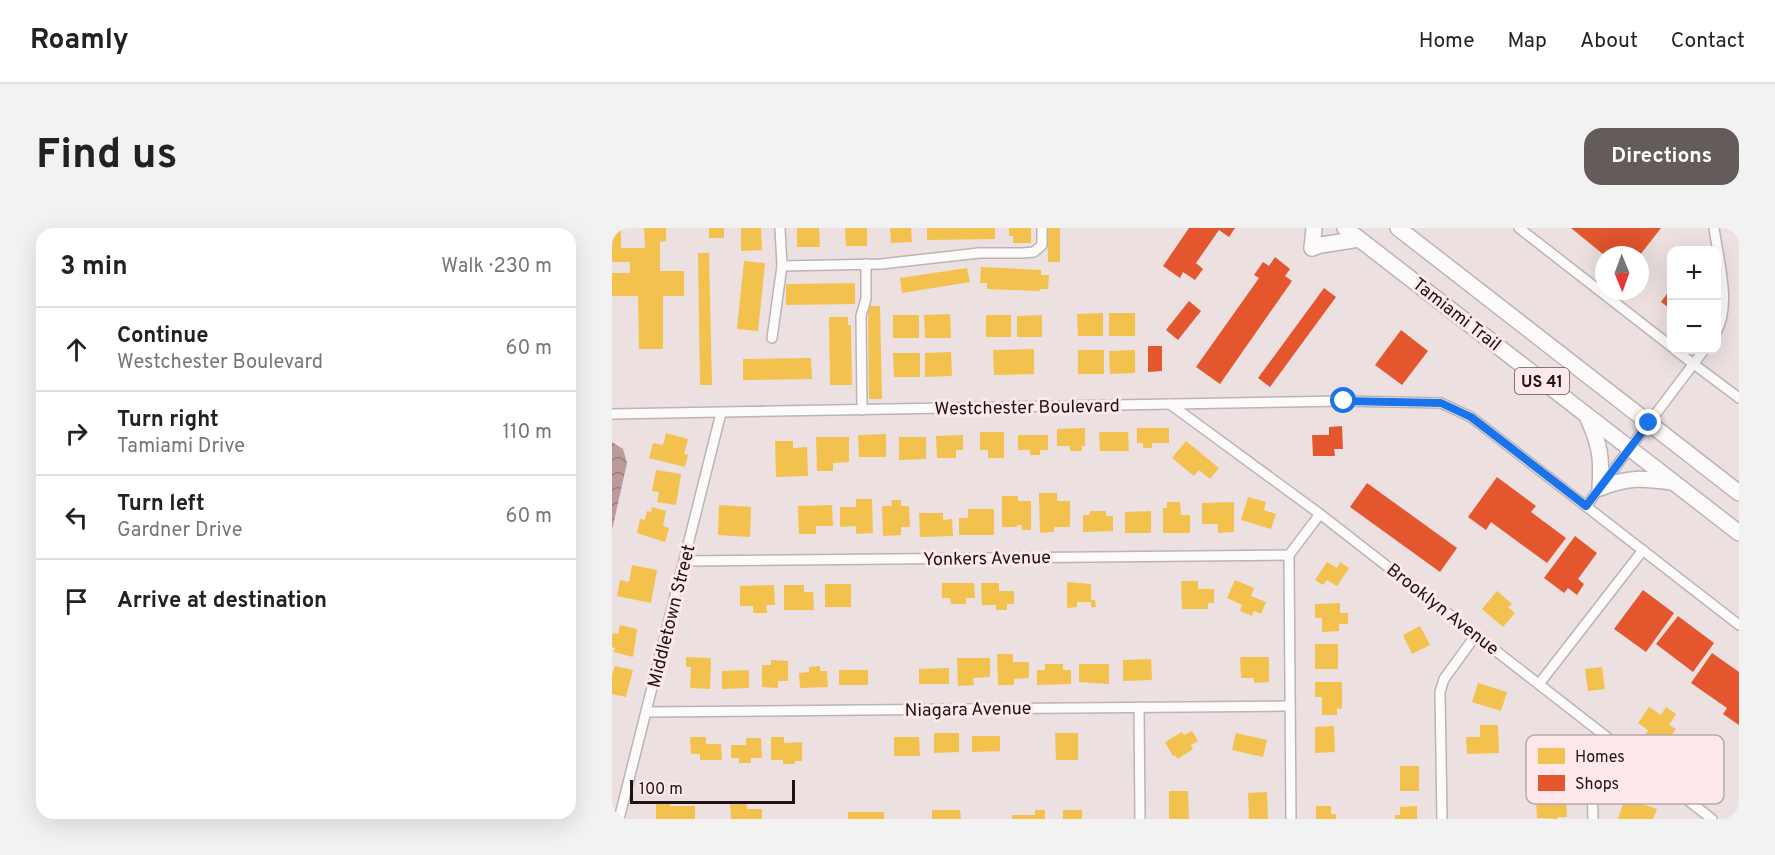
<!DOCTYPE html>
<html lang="en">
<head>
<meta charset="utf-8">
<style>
	body { margin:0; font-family:Overpass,sans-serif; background:#f2f2f2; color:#222 }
	.controls { position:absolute; right:18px; top:18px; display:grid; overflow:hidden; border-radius:12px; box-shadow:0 6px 24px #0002 }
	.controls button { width:54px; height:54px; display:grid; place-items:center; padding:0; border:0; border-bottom:2px solid #e0e0e0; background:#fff; color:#222; font:30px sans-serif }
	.compass { position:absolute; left:983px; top:18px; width:54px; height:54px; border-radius:50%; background:#fff; box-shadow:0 6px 24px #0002; rotate:179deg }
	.scale { position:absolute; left:18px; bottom:15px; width:165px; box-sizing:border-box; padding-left:6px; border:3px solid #1b1314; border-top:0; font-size:16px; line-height:21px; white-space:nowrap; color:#1b1314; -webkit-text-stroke:4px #ffe8ea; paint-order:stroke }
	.stop { position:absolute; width:18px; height:18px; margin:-14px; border:4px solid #1a73e8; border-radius:50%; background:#fff }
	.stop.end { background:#1a73e8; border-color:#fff; box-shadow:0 2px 6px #0008 }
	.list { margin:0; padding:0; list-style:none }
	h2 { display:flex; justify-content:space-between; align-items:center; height:78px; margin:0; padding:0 24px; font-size:26px }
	h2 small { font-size:20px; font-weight:400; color:#767676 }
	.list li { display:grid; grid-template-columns:39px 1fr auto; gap:18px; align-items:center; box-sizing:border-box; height:84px; padding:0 24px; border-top:2px solid #e0e0e0 }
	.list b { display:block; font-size:22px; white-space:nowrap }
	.list p { margin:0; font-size:20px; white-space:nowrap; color:#767676 }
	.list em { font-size:20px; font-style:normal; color:#767676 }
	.icon { flex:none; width:33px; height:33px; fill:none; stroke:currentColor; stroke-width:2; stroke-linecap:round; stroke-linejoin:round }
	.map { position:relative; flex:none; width:1127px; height:591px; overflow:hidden; border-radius:18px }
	header { display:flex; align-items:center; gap:36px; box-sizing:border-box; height:84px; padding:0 30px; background:#fff; border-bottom:2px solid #e0e0e0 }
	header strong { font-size:28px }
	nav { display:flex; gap:33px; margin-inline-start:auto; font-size:21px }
	.intro { display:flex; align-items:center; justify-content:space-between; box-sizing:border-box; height:144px; padding:0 36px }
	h1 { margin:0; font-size:42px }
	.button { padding:15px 27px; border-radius:18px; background:#645b5b; color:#fff; font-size:21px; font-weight:700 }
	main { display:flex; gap:36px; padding:0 36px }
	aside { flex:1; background:#fff; border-radius:18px; box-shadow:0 6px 24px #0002 }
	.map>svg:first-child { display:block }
	.water { fill:url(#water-waves) }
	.homes { fill:#f2c14e }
	.shops { fill:#e4572e }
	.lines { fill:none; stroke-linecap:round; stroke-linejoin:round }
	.minor-casing { stroke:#bdb3b3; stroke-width:12 }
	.primary-casing { stroke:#bdb3b3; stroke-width:18 }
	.minor { stroke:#fcfafa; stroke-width:9 }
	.primary { stroke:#fcfafa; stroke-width:15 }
	.route { stroke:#1a73e8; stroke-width:8 }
	.labels { text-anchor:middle; stroke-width:6; stroke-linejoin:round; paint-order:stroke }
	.shield { fill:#ffe8ea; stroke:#5f5354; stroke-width:1.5 }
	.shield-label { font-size:16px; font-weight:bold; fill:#1b1314 }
	.street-label { font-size:18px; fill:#1b1314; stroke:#ffe8ea }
	.key { fill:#ffe8ea; stroke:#bba8aa; stroke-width:1.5 }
	.key-label { font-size:16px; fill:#1b1314 }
</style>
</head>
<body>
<header>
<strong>Roamly</strong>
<nav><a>Home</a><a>Map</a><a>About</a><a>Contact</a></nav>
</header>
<div class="intro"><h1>Find us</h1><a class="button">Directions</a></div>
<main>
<aside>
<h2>3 min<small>Walk · 230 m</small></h2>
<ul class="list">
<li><svg class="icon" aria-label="ahead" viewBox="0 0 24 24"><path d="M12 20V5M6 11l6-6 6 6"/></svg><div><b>Continue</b><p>Westchester Boulevard</p></div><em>60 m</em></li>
<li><svg class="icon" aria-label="right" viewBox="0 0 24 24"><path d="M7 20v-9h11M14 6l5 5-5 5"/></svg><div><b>Turn right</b><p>Tamiami Drive</p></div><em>110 m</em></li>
<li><svg class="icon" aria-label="left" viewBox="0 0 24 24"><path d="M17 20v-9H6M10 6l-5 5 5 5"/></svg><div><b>Turn left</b><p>Gardner Drive</p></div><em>60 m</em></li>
<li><svg class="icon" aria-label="arrive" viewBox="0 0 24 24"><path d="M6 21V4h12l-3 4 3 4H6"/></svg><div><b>Arrive at destination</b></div></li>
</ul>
</aside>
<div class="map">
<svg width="1127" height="591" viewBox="0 0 1127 591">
	<defs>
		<pattern id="water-waves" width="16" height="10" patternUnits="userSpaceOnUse" patternTransform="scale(1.5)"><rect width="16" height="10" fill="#bc9a9c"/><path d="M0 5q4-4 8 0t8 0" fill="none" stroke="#987c7e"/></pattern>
	</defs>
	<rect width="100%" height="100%" fill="#ece0e0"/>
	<path class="water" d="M0,214l11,7 4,14 -15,67z"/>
	<g class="homes">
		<path d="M0,0h9v20h24l-1,-20h22v13l-6,1v29h24v25h-21v53h-24l-1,-53h-26v-23h18v-11h-18z"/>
		<rect x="97" y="0" width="15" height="10"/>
		<path d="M129,0h20l1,22 -21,1z"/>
		<path d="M185,0h22l1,19h-23z"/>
		<path d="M233,0h22v18h-21z"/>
		<path d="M278,0h21l1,14 -21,1z"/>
		<path d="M315,0h68v11l-68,1z"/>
		<path d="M397,0h22v15h-18v-7h-4z"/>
		<path d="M435,0h13v34h-12z"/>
		<path d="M86,25h11l3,132h-12z"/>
		<path d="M132,33l21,2 -7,68 -21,-2z"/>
		<path d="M369,39l60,3v5h8l-1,14h-8v2l-53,-2v-6h-7z"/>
		<path d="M355,40l3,14 -68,11 -2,-15z"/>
		<path d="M243,55v21l-69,1v-21z"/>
		<path d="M256,78h12l2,93h-13z"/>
		<path d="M491,85v23h-25l-1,-22z"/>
		<rect x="497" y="85" width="26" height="23"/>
		<path d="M338,86l1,24h-26l-1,-23z"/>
		<rect x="281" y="87" width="26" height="23"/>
		<rect x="374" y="87" width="25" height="22"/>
		<path d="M430,87v22h-25v-21z"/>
		<path d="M217,89h19v8h3l1,60h-22z"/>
		<path d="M422,121v25l-40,1 -1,-25z"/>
		<rect x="466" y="122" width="26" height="24"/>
		<path d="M523,122v23l-25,1 -1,-23z"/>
		<path d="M339,124l1,24 -27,1v-24z"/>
		<path d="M281,125h27v24h-26z"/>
		<path d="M199,130l1,21 -69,1v-21z"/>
		<path d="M473,200v18h-3v5h-12v-5h-13v-17z"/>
		<path d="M525,200h32v15h-17v5h-9v-5h-6z"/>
		<path d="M368,204h24v26h-16v-8h-8z"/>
		<path d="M487,204h29l1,19h-29z"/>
		<path d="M54,205l22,6 -4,15 4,1 -3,12 -36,-9 4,-15 10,2z"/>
		<path d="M274,206v23h-27l-1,-22z"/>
		<path d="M351,207v15h-7v8h-19l-1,-22z"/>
		<path d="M406,207h30v15h-8v5h-10v-5h-12z"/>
		<path d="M204,209h33v25l-16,1v8h-16z"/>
		<path d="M287,209h27v22l-27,1z"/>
		<path d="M163,213h18v7l14,-1 1,29 -32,1z"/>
		<path d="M574,213l33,27 -9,11 -11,-9 -5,6 -22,-18z"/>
		<path d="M44,242l25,4 -5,31 -19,-3 2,-10 -7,-1z"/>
		<path d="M427,265h18v8h13v26h-16v5l-14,1z"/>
		<path d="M390,268h16v5h13v29h-9v-5h-5v2h-15z"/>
		<path d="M636,269l18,5 -2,8 12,4 -5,15 -30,-9z"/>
		<path d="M244,271h16l1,34 -17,1v-8l-16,1v-20h16z"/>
		<path d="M279,272h10v6h8l1,21h-9v8l-18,1 -1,-30h10z"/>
		<path d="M555,274h13l1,13h9v18h-27v-25h4z"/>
		<path d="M622,274v30l-16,1v-9h-16v-21z"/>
		<path d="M107,277l32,2 -1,30 -32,-2z"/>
		<path d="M220,277l1,21h-17v8h-17l-1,-28z"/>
		<path d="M40,279l14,4 -3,15 6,2 -4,14 -28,-9 3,-14 5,1 2,-9 4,1z"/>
		<path d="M356,281h26v26h-35v-17h9z"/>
		<path d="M478,283h16v5h7v15l-30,1v-17h7z"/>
		<path d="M539,283v22h-26v-21z"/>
		<path d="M307,285h24v7l9,-1 1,17 -33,1z"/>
		<path d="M715,334l10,6 3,-6 9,6 -12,18 -10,-6 -4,5 -8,-5z"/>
		<path d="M20,337l25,5 -6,33 -34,-7 3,-16 9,2z"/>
		<path d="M623,352l19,8 -3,8 15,6 -5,12 -7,-3 -2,5 -12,-5 2,-6 -15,-7z"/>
		<path d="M569,353h17v8h16v14h-6v6h-26z"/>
		<path d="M455,354l24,2v16h4l1,7h-5v-5h-14v5l-10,1z"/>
		<path d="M330,355h32l1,15h-9v6h-15l-1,-6h-8z"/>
		<path d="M369,355h18v8h15v13h-7v6h-11v-5h-14z"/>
		<rect x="213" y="356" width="26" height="23"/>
		<path d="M162,357l1,20h-9l1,8h-14v-7h-13v-20z"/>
		<path d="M172,357h20v7h9l1,18h-30z"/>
		<path d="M885,363l15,13 -4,3 7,6 -12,14 -21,-18z"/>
		<path d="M728,375v10h8v11h-9v7l-17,1v-14h-7v-14z"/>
		<path d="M8,397l17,4 -4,28 -19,-5 1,-4 -3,-1v-9l1,-5 5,1z"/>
		<path d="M808,398l10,19 -18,9 -9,-19z"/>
		<rect x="703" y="416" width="23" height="25"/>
		<path d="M385,426h16v8h16v16l-15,1v6h-16z"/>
		<path d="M74,429l25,1 -1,31 -20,-1 1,-21h-5z"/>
		<path d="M628,429h29v25l-15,1v-5h-13z"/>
		<path d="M345,430h33v19l-17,1 1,7 -16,1z"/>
		<path d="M539,431l1,21 -29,1v-21z"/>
		<path d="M159,432l17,1v20h-10v7l-16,-1v-22h9z"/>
		<path d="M433,436h18v6h8v14l-34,1v-15h8z"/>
		<path d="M467,436h30v20l-30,-2z"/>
		<path d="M3,438l18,4 -7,27 -14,-3v-19z"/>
		<path d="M208,438v5h7l1,16 -28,1 -1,-15 10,-1v-5z"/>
		<path d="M990,439l3,22 -17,2 -3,-22z"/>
		<path d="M337,440v16h-30v-15z"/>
		<path d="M137,442v18l-27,1v-18z"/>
		<rect x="227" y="442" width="29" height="15"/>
		<path d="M703,454h27v27l-5,-1v7h-15v-18h-7z"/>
		<path d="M866,455l29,9 -6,19 -29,-9z"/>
		<path d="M1037,479l12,8 5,-8 10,7 -7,11 7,4 -14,20 -18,-12 4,-7 -10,-7z"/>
		<path d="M868,497h18l1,28 -32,1 -1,-17h14z"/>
		<path d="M722,498l1,26 -20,1v-26z"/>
		<path d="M580,503l6,10 -7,4 2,4 -15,10 -3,-4 -2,1 -8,-14 17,-10 2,3z"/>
		<path d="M322,505h25v19l-25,1z"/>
		<path d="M443,505h23v27h-22z"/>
		<path d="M624,505l31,7 -4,17 -31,-7z"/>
		<path d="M360,508h28v15l-28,1z"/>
		<path d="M78,509h16v7h15l1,16h-22v-6h-9z"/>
		<path d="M159,509h13v6l18,-1v19h-7v3h-12v-4h-12z"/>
		<path d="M282,509h25l1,19h-26z"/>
		<path d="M134,510h15l1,20h-11v5h-12v-5h-8v-13h15z"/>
		<rect x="788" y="538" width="19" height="25"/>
		<path d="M557,563h19l1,28h-20z"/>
		<path d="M655,564l1,27h-19l-1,-26z"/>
		<path d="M1013,570l32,11 -4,10h-35z"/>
		<path d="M954,572l1,17h-9v2l-21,-1 -1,-17z"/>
		<path d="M44,573h14v5h25v13h-39z"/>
		<path d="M118,573h16l1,8h15v10h-31z"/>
		<path d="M704,578h15v8h5v5h-20z"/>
		<path d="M805,578v13h-22v-4h5v-8z"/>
		<path d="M320,582h28l1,9h-29z"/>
		<path d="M423,582h10v9h-33v-4h23z"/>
		<rect x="451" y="582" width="19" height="9"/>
		<rect x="236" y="584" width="36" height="7"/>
	</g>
	<g class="shops">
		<path d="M577,0h46l-6,9 -10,-7 -23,33 7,6 -8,11 -12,-8 -3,6 -17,-12z"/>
		<path d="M959,0h90l-21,27h-36z"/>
		<path d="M663,29l15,12 -5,7 7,5 -72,103 -24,-17 63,-89 -5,-3 9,-13 6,4z"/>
		<path d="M712,60l12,9 -66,90 -12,-9z"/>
		<path d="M1057,63l3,2v17l-11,-8z"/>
		<path d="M577,73l12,10 -23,29 -12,-10z"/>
		<path d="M789,102l27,21 -26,34 -27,-20z"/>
		<path d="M536,118h14v25l-14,1z"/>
		<path d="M730,198l1,23h-9l1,7h-22l-1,-21h17v-8z"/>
		<path d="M885,249l39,29 -5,6 35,26 -19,25 -56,-41 -5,8 -18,-13z"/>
		<path d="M755,255l90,65 -17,24 -90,-65z"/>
		<path d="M963,308l22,17 -19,26 6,5 -7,11 -9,-7 -4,5 -20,-15z"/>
		<path d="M1031,362l31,23 -28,39 -32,-23z"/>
		<path d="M1066,388l36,27 -21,29 -37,-28z"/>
		<path d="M1100,425l27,19v53l-16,-11 4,-6 -36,-25z"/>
	</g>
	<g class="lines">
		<defs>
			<g id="minor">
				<path d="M168,0l2,38 99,-2 98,-11h43l12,-1 8,-7v-17"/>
				<path d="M907,0l153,119"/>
				<path d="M1102,0c4,30 18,78 2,104"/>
				<path d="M160,110l10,-72"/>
				<path d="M1063,122l64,48"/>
				<path d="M558,176l150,110 392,305"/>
				<path d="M250,182l-1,-94 5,-17v-35"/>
				<path d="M0,186l732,-13 97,2 30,14 268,208"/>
				<path d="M974,278l118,-156"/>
				<path d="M73,333l604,-6"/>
				<path d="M927,456l104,-134"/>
				<path d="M527,479l1,112"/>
				<path d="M34,484l644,-6"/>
				<path d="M7,591l102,-406"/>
				<path d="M679,591l-2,-264 31,-41"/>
				<path d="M830,591l-2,-127 4,-13 32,-44"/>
				<path d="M981,591l-1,-34 3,-14 21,-27"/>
			</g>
			<g id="primary">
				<path d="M733,0l394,305"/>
				<path d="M786,0l341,265"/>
				<path d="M700,20l9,-3 38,-6"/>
				<path d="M700,20l2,-20"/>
				<path d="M976,190c12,28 14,39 12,70 29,-11 42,-10 72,-6"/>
			</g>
		</defs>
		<use href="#minor" class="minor-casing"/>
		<use href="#primary" class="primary-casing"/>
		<use href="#minor" class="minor"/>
		<use href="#primary" class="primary"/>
	</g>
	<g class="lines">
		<path class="route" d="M732,173l97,2 30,14 115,89 63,-83"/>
	</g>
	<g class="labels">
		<rect class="shield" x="903" y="140" width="54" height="26" rx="4.5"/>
		<g class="shield-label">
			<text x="930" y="159">US 41</text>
		</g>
		<g class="street-label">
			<text transform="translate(845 86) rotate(38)" y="6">Tamiami Trail</text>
			<text transform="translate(415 179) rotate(-1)" y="6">Westchester Boulevard</text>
			<text transform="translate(375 330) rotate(-1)" y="6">Yonkers Avenue</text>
			<text transform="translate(831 381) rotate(38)" y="6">Brooklyn Avenue</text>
			<text transform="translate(59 388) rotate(-76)" y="6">Middletown Street</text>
			<text transform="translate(356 481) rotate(-1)" y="6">Niagara Avenue</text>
		</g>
	</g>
	<rect x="914" y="507" width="198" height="69" rx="9" class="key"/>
	<rect x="926" y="520" width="27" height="16" fill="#f2c14e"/>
	<rect x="926" y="547" width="27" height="16" fill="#e4572e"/>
	<g class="key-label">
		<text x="963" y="534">Homes</text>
		<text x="963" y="561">Shops</text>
	</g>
</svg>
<div class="controls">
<button>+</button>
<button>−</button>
</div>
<svg class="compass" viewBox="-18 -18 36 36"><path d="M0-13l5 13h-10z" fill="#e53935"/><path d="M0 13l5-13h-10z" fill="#767676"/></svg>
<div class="scale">100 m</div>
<div class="stop" style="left:732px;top:173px"></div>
<div class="stop end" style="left:1037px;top:195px"></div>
</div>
</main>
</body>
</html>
